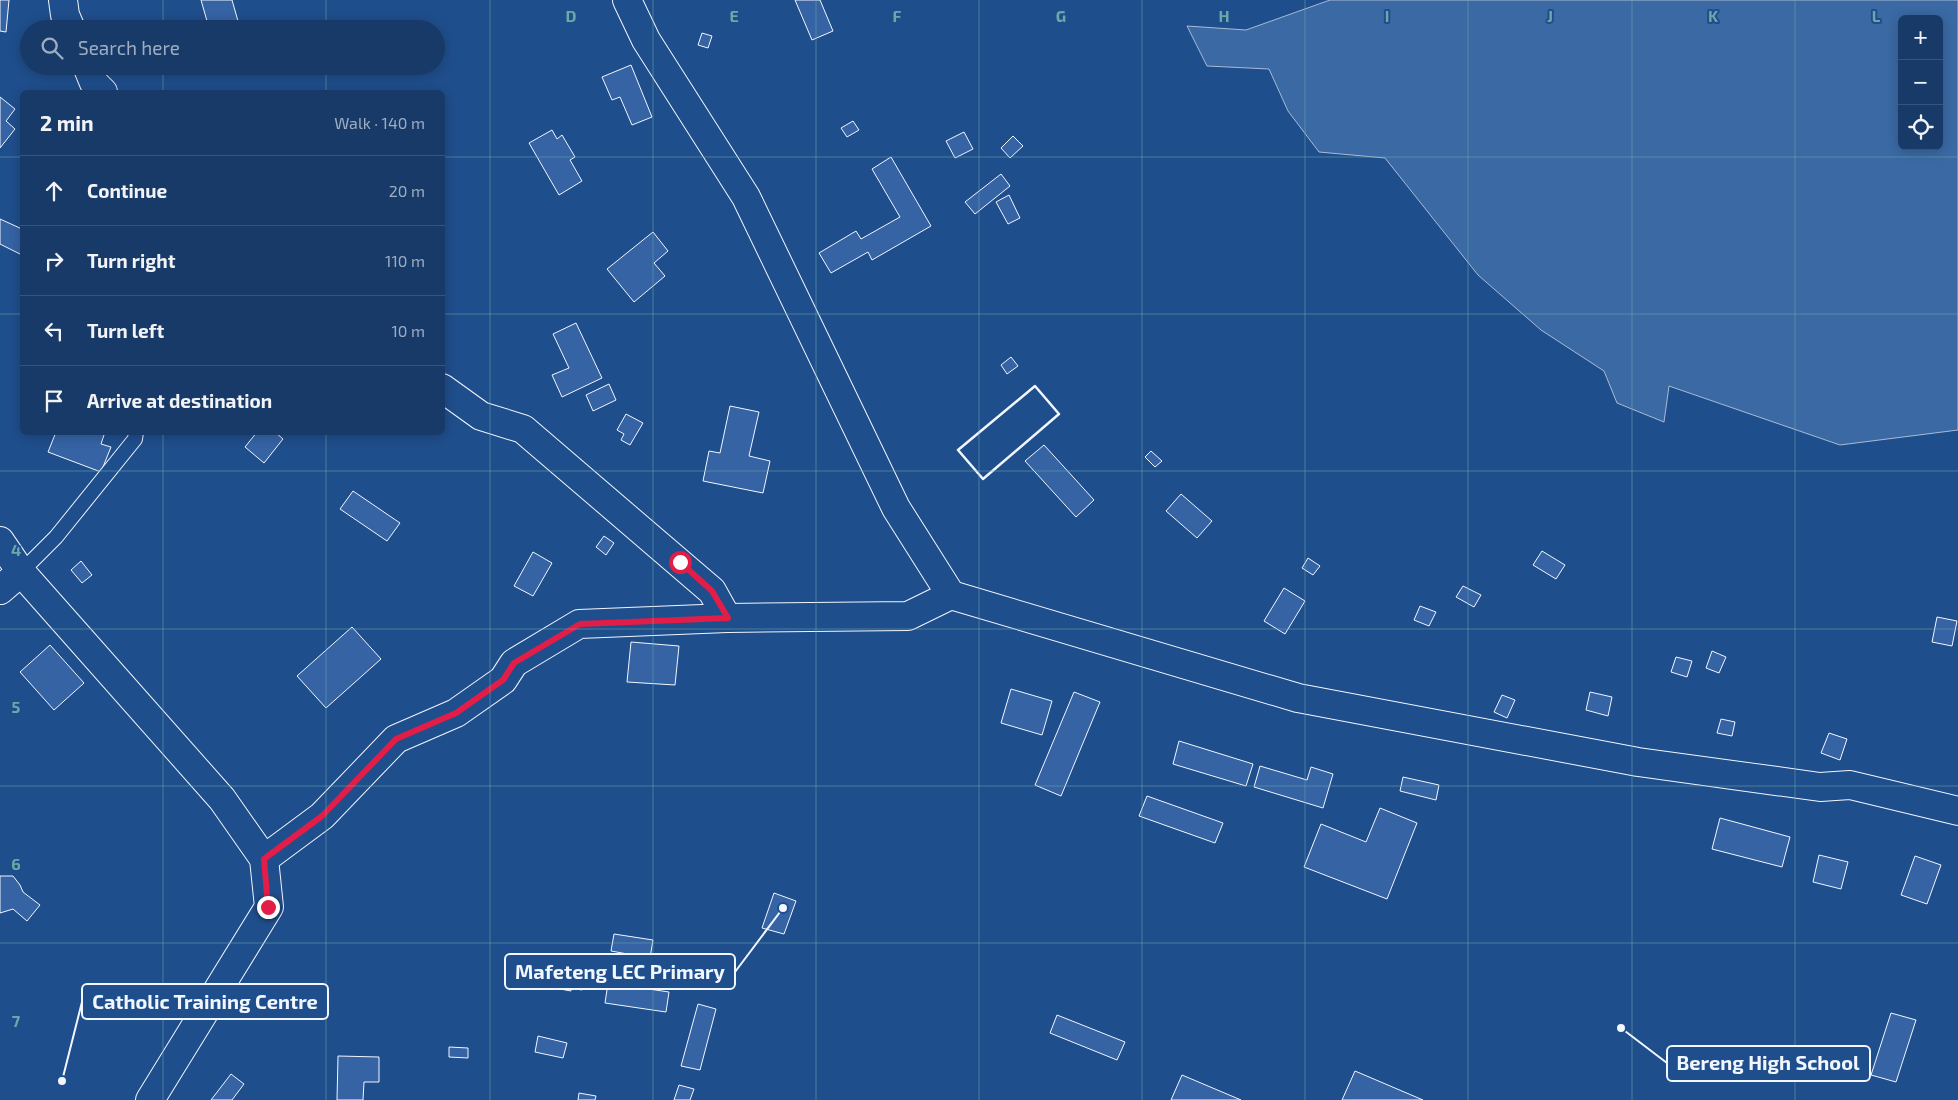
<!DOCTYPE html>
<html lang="en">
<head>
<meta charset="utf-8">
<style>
	body { margin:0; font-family:"Exo 2",sans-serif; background:#244571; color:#f1f3f6 }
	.controls { position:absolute; right:15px; top:15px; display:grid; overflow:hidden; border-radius:8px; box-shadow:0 2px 12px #0003 }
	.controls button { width:45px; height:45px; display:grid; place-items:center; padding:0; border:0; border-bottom:1px solid #36547d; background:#173a69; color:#f1f3f6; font:25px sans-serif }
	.stop { position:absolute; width:15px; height:15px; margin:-11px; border:4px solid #e11d48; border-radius:50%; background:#fff }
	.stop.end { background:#e11d48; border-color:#fff; box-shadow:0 1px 5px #0008 }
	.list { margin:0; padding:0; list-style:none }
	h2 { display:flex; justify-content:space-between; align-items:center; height:65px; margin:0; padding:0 20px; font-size:21px }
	h2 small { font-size:16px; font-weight:400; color:#9eadc0 }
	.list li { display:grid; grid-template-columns:32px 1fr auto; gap:15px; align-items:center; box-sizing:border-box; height:70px; padding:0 20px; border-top:1px solid #36547d }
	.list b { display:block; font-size:19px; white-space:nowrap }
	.list em { font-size:16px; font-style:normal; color:#9eadc0 }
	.icon { flex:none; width:28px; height:28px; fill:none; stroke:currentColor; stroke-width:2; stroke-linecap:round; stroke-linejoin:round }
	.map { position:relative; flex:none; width:1958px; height:1100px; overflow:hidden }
	.search { position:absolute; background:#173a69; box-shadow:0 2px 12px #0003; left:20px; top:20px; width:425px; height:55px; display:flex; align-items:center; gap:12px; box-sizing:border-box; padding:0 18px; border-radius:28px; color:#9eadc0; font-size:19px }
	.panel { position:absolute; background:#173a69; box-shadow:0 2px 12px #0003; left:20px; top:90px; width:425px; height:345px; border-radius:8px }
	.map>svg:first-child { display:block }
	.water { fill:#3b69a3; stroke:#a8bbd7; fill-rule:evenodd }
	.building { fill:#3563a3; stroke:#f2f6ff }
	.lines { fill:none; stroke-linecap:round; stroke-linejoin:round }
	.service-casing { stroke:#f2f6ff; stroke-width:16 }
	.minor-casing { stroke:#f2f6ff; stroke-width:30 }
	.service { stroke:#1f4e8c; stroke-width:14 }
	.minor { stroke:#1f4e8c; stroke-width:28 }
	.wall { stroke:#f2f6ff; stroke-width:2.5 }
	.route { stroke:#e11d48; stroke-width:6 }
	.grid { fill:none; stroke:#6aa9a8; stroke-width:1; stroke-opacity:0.55 }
	.grid-label { font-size:16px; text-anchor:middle; font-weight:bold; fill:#6aa9a8; stroke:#1f4e8c; stroke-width:4; stroke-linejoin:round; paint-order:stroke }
	.leader { fill:none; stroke:#f2f6ff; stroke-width:2 }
	.callout-dot { fill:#f2f6ff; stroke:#1f4e8c; stroke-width:2 }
	.callout { fill:#1f4e8c; stroke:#f2f6ff; stroke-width:2 }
	.callout-label { font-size:20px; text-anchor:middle; font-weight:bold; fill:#f2f6ff }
</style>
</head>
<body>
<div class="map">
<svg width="1958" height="1100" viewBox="0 0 1958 1100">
	<rect width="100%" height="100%" fill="#1f4e8c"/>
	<path class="water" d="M1330,0h628v430l-118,15 -171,-59 -5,36 -47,-19 -13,-32 -63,-41 -63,-55 -93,-117 -66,-6 -31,-41 -19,-42 -62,-3 -20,-40 59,4zM1902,19h37v127h-37z"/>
	<g class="building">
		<path d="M0,0h9l-3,32 -6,-1z"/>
		<path d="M201,0h31l6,21 -29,7z"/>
		<path d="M795,0h25l13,31 -21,9z"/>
		<path d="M702,33l10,3 -4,12 -10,-3z"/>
		<path d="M631,65l21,52 -20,8 -12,-28 -8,3 -10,-23z"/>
		<path d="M0,97l15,12 -9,12 9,8 -15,19z"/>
		<path d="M853,121l6,9 -12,7 -6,-9z"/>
		<path d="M552,130l5,9 5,-4 13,22 -5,3 12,21 -23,14 -30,-52z"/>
		<path d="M964,132l9,17 -18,9 -9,-17z"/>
		<path d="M1013,136l10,10 -13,12 -9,-10z"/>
		<path d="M891,157l40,69 -59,34 -4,-8 -37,21 -12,-20 37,-22 5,8 39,-22 -28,-48z"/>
		<path d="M1001,174l9,12 -35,28 -10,-12z"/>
		<path d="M1009,195l11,23 -12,6 -12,-22z"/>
		<path d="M0,219l22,10v26l-22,-11z"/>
		<path d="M653,232l15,19 -14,12 11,13 -31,26 -27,-33z"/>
		<path d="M576,323l26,55 -40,19 -10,-22 17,-7 -16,-34z"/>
		<path d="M1011,357l7,9 -11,8 -6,-9z"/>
		<path d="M609,384l7,16 -23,11 -7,-16z"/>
		<path d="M730,406l29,6 -10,44 21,5 -7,32 -60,-12 6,-30 11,2z"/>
		<path d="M626,414l17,9 -13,22 -9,-5 3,-6 -7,-4z"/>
		<path d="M56,432h49l-4,12 10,3 -10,25 -53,-20z"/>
		<path d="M257,432h18l8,7 -19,24 -19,-16z"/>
		<path d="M1044,445l50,55 -18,17 -51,-56z"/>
		<path d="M1151,451l11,10 -7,6 -10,-10z"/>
		<path d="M353,491l47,32 -13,18 -47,-32z"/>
		<path d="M1181,494l31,27 -15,17 -31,-27z"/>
		<path d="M604,536l10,7 -8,12 -10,-8z"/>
		<path d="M1542,551l23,14 -9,14 -23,-14z"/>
		<path d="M533,552l19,11 -19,33 -19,-10z"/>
		<path d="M1308,558l12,8 -7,9 -11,-7z"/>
		<path d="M81,561l11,14 -10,8 -11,-13z"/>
		<path d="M1463,586l18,9 -7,12 -18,-10z"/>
		<path d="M1284,588l21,13 -20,33 -21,-13z"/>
		<path d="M1420,606l16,6 -7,14 -15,-6z"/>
		<path d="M1937,617l20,4 -5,25 -20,-4z"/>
		<path d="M352,627l29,32 -55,49 -29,-32z"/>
		<path d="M631,642l48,4 -4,39 -48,-3z"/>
		<path d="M50,645l34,38 -30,27 -34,-38z"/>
		<path d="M1712,651l14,6 -7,16 -13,-5z"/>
		<path d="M1676,657l16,4 -5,16 -16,-5z"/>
		<path d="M1011,689l41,12 -10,34 -41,-12z"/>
		<path d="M1074,692l26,10 -39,94 -26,-11z"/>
		<path d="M1590,692l22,5 -4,19 -22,-6z"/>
		<path d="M1502,695l13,5 -8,18 -13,-6z"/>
		<path d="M1721,719l14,3 -3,14 -15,-3z"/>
		<path d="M1829,733l18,6 -7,21 -19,-7z"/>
		<path d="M1179,741l74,23 -7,22 -73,-22z"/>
		<path d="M1260,766l47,14 4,-13 22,7 -10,34 -69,-21z"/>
		<path d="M1403,777l36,8 -3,15 -36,-9z"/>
		<path d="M1147,796l76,27 -8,20 -76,-27z"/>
		<path d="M1380,808l37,15 -30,76 -83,-32 17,-43 45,18z"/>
		<path d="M1720,818l70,19 -8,30 -70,-18z"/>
		<path d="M1819,855l29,7 -7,27 -28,-7z"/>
		<path d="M1915,856l26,9 -14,39 -26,-9z"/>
		<path d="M0,876h13l7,9 3,7 17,13 -13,16 -14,-12 -13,4z"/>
		<path d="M774,893l22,8 -12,33 -22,-6z"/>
		<path d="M614,934l39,6 -3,18 -39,-7z"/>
		<path d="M519,964l66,13 -3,13 -11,-2v3l-55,-10z"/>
		<path d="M608,983l61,9 -3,20 -61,-9z"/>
		<path d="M698,1004l18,5 -16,61 -19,-4z"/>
		<path d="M1891,1013l25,7 -20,62 -25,-7z"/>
		<path d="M1057,1015l68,27 -8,18 -67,-27z"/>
		<path d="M538,1036l29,7 -4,15 -28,-6z"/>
		<path d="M449,1047l19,1v10l-19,-1z"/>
		<path d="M338,1056l41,1v25h-15l-1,18h-26z"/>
		<path d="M1355,1071l68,29h-81z"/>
		<path d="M231,1074l13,10 -12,16h-21z"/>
		<path d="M1182,1075l59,25h-70z"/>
		<path d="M679,1085l15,4 -4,11h-16z"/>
		<path d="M579,1093l17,3 -1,4h-17z"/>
	</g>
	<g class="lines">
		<defs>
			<path id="service" d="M21,572l35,-35 79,-98 1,-7"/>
			<g id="minor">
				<path d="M63,0l2,15 6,14"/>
				<path d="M627,0l19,40 100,157 150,311 55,87 347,103 340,64 182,25 30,-2 108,26"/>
				<path d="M87,66l7,17 9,9"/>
				<path d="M442,388l39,28 42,13 189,162 15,27"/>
				<path d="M0,541l21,31 201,227 42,60 5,48 -119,193"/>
				<path d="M0,590l21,-18"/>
				<path d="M264,859l58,-43 74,-77 60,-26 47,-33 11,-17 65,-39 148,-6 181,-2 43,-21"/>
			</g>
		</defs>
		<use href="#service" class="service-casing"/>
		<use href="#minor" class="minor-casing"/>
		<use href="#service" class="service"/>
		<use href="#minor" class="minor"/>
		<path class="wall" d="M1035,386l24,28 -76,65 -25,-29z"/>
	</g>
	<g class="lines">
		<path class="route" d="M268,907l-4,-48 58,-43 74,-77 60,-26 47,-33 11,-17 66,-39 148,-6 -16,-27 -32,-29"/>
	</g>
	<path class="grid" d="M163,0v29M326,0v29M490,0v1100M653,0v1100M816,0v1100M979,0v1100M1142,0v1100M1305,0v1100M1468,0v1100M1632,0v1100M1795,0v1100M163,66v26M326,66v26M0,157h22M442,157h1516M0,314h22M442,314h1516M163,432v668M326,432v668M0,471h1958M0,629h1958M0,786h1958M0,943h1958"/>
	<g class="grid-label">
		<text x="571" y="22">D</text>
		<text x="734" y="22">E</text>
		<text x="897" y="22">F</text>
		<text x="1061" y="22">G</text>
		<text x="1224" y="22">H</text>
		<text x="1387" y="22">I</text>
		<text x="1550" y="22">J</text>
		<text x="1713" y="22">K</text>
		<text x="1876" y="22">L</text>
		<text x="16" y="556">4</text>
		<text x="16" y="713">5</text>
		<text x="16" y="870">6</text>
		<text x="16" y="1027">7</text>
	</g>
	<path class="leader" d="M783 908L735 972M62 1081L82 1002M1621 1028L1667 1063"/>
	<g class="callout-dot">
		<circle cx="783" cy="908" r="5"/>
		<circle cx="62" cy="1081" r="5"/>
		<circle cx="1621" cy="1028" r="5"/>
	</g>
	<g class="callout">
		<rect x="505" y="954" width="230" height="35" rx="5"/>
		<rect x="82" y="984" width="246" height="35" rx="5"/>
		<rect x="1667" y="1046" width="203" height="35" rx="5"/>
	</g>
	<g class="callout-label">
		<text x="620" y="979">Mafeteng LEC Primary</text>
		<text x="205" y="1009">Catholic Training Centre</text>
		<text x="1768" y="1070">Bereng High School</text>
	</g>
</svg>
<div class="controls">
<button>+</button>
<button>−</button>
<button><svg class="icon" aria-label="locate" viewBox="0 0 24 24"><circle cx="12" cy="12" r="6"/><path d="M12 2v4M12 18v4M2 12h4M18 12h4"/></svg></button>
</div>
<div class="stop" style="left:680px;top:562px"></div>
<div class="stop end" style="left:268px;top:907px"></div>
<div class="search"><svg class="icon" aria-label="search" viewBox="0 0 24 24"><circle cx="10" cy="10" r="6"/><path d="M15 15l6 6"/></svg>Search here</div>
<section class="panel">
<h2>2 min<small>Walk · 140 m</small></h2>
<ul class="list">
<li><svg class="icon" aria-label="ahead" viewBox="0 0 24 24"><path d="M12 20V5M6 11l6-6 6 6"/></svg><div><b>Continue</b></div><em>20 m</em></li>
<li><svg class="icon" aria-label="right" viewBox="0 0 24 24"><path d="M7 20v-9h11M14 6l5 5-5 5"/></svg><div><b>Turn right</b></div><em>110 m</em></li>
<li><svg class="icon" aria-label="left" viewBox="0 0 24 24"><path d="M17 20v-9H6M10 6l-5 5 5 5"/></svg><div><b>Turn left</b></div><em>10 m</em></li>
<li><svg class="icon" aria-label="arrive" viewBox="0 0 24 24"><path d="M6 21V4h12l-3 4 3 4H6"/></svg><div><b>Arrive at destination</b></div></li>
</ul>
</section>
</div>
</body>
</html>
